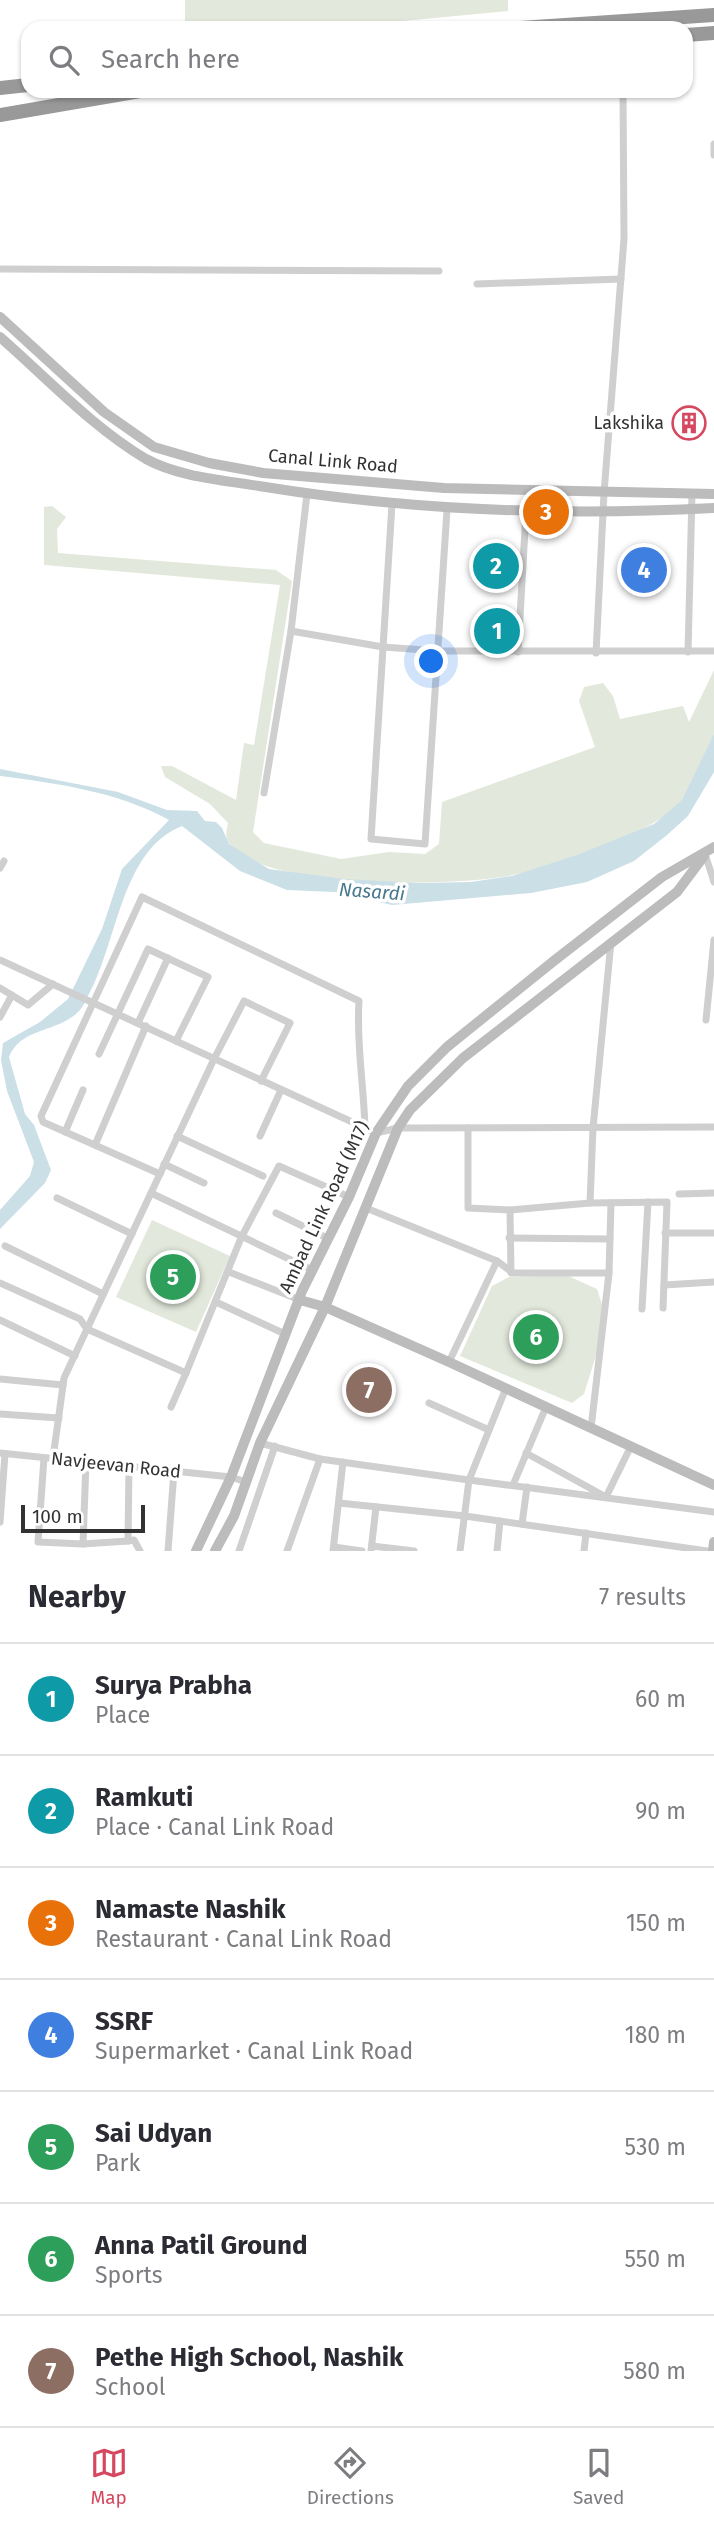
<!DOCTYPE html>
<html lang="en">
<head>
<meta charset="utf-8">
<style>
	body { margin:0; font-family:"Fira Sans",sans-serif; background:#f2f2f3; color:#2b2b33 }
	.scale { position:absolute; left:21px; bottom:18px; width:124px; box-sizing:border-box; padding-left:7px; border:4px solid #323232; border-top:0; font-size:19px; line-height:24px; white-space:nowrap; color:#323232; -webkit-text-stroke:5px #fff; paint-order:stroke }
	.you { position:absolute; left:432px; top:662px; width:24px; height:24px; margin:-18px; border:5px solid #fff; border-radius:50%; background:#1a73e8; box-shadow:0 0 0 10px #1a73e833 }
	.badge { display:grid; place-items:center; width:46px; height:46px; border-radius:50%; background:#d5485f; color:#fff; font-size:23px; font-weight:700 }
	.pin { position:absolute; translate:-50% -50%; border:4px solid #fff; box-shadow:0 2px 7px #0006 }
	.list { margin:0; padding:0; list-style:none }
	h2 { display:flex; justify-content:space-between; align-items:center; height:91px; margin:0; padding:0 28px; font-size:30px }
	h2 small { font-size:23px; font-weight:400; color:#7c7c81 }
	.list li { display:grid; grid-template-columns:46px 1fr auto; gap:21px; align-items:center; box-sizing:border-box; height:112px; padding:0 28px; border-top:2px solid #e1e1e2 }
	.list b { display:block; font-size:26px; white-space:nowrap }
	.list p { margin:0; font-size:23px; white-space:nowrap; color:#7c7c81 }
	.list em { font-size:23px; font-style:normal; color:#7c7c81 }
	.icon { flex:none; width:38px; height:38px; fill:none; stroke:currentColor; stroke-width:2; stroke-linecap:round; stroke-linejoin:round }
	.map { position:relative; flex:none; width:714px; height:1551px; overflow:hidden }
	.search { position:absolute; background:#fff; box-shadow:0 2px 5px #0004; left:21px; right:21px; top:21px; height:77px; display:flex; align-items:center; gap:18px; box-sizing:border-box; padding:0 24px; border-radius:21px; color:#7c7c81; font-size:26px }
	.sheet { height:875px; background:#fff }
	nav { display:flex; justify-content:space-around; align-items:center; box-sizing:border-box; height:98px; border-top:2px solid #e1e1e2; background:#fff; font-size:19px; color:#7c7c81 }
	nav a { display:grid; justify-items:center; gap:4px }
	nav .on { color:#d5485f }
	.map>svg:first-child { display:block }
	.green { fill:#e3e8dc }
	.water { fill:#cbdfe7 }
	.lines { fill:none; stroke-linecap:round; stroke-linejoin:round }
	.street { stroke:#cfcfcf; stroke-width:7 }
	.secondary { stroke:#bcbcbc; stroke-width:10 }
	.highway { stroke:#999; stroke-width:14 }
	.labels { text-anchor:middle; stroke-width:7; stroke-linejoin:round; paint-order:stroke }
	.poi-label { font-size:18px; fill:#323232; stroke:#fff; text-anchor:end }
	.street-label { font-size:18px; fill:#323232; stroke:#fff }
	.water-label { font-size:19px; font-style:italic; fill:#47788d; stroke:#fff }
</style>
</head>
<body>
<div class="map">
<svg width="714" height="1551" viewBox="0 0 714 1551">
	<rect width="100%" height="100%" fill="#fff"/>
	<g class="green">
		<path d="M185,0h323v11l-179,17h-144z"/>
		<path d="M52,506l14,11 -9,12 1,24 218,17 16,11 -39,251 11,11 77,16 48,-7 36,2 14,-10 3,-42 153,-55 -16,-46 5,-14 19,-4 10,13 7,23 63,-13 6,16 25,-52c0,19 0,44 0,64 -4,16 -22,54 -32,67 -29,33 -131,68 -174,75 -54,10 -246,15 -279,-33 -5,-6 -2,-14 -1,-20l-18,-19 -45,-27 -4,-11h11l64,34 8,-57 10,2 26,-160 -236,-20v-58z"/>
		<path d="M152,1220l78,36 -34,76 -80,-35z"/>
		<path d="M566,1275l31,14 10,31 -23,74 -12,9 -112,-47 32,-70 17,-9z"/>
	</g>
	<path class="water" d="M714,734v38l-26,44 -21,19 -33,26 -47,21 -56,11 -139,12 -57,-13 -48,-2 -47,-19 -58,-45c-61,24 -64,115 -93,168 -3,5 -6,14 -11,18 -21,21 -57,15 -69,45l16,57 9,11 17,45 -6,13 -45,46v-19l30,-34 4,-14 -27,-71 -6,-31 2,-17 37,-21 28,-23 34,-70 20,-60 47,-49c-50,-28 -113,-37 -169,-44v-7l118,23 49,18 30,1 8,10 11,1 6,6 7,16 40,25 75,10 76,4 51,-1 41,-6 65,-21 77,-31 28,-24z"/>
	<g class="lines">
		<g class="street">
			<path d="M714,144v11"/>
			<path d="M0,269l439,2"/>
			<path d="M477,284l144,-5"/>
			<path d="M392,504l-21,335 54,5 22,-334"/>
			<path d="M291,631l92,16 55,4h276"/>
			<path d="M518,652l8,-140"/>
			<path d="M688,652l4,-158"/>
			<path d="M596,653l8,-160 20,-254 -1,-148"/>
			<path d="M264,793l27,-162 16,-137"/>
			<path d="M705,854l9,28"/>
			<path d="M0,868l4,-7"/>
			<path d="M611,942l-18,186 -3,75 77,-1 -4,106"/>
			<path d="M0,960l376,173 22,-5 316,-1"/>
			<path d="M0,988l28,17 25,-21"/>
			<path d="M0,1017l12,-22"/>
			<path d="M706,1020l8,-80"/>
			<path d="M138,1023l30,-65"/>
			<path d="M99,1054l49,-105 60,28 -32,64"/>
			<path d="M468,1128v80l42,2 1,63h98l2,-70"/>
			<path d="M65,1132l18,-42"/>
			<path d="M177,1136l86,40"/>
			<path d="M260,1136l21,-46"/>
			<path d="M95,1145l51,-119"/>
			<path d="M164,1164l40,19"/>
			<path d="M160,1174l-117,-52 -2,-6 101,-219 217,104c-3,42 5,85 6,128"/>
			<path d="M151,1193l161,77"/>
			<path d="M679,1194l35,-1"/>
			<path d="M57,1198l75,36"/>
			<path d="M366,1208l131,53 12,9"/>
			<path d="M510,1210l80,-7"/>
			<path d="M276,1213l53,26"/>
			<path d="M665,1233h49"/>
			<path d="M509,1238l101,1"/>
			<path d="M5,1246l98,48"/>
			<path d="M229,1272l71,28"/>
			<path d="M0,1283l80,36 7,10 99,44 55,-135 38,-72 70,31"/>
			<path d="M664,1285l50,-3"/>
			<path d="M216,1302l69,32"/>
			<path d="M642,1309l6,-107"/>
			<path d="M0,1320l75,36"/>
			<path d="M449,1362l48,-101"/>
			<path d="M0,1379l63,6"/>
			<path d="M506,1388l-37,92 245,32"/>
			<path d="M429,1403l60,27"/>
			<path d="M171,1407l15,-34"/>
			<path d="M0,1414l59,4"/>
			<path d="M591,1428l18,-155"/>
			<path d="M260,1443l60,16"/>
			<path d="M0,1453l231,24 15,5"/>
			<path d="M526,1453l80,44 25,-51"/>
			<path d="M44,1458l-6,84 45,2 45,-3 1,-75"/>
			<path d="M53,1458l11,-80 150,-319 30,-58 46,22 -29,58"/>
			<path d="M513,1485l33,-78"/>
			<path d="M339,1503l126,13 242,35"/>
			<path d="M0,1522l5,-68"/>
			<path d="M522,1524l5,-37"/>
			<path d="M128,1541l6,-1 6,11"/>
			<path d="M83,1544l3,-82"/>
			<path d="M372,1546l42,5"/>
			<path d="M334,1547l28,4"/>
			<path d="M168,1551l6,-80"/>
			<path d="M239,1551l36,-105"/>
			<path d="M287,1551l33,-92 149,21 -9,71"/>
			<path d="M333,1551l10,-89"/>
			<path d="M371,1551l5,-44"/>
			<path d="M497,1551l3,-30"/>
			<path d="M584,1551l2,-18"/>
		</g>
		<g class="secondary">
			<path d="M0,317l104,95 50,35 55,16 54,10 181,15 270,6"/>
			<path d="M0,337c47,41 92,90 146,122 33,18 77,21 113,27 152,25 302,30 455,22"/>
			<path d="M300,1300l25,7 124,55 265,123"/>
			<path d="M196,1551l35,-74 71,-186 47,-94 27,-64 32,-47 39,-39 108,-87 107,-83 52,-30"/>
			<path d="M215,1551l19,-35 26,-73 65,-136 73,-179 12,-18 53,-52 214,-166 27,-36"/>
			<path d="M713,1551l1,-9"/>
		</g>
		<g class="highway">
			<path d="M520,28l194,-13"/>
			<path d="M686,35l28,-2"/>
			<path d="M0,88l28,-3"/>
			<path d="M0,115l140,-24"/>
		</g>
	</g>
	<defs>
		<symbol id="building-ring" viewBox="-11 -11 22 22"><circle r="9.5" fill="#fff" stroke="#d5485f" stroke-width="1.5"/><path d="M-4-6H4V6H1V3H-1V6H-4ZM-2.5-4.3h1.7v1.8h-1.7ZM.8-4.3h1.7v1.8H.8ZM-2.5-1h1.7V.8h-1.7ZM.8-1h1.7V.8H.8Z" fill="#d5485f"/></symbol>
	</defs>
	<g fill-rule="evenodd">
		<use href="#building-ring" x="670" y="404" width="38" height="38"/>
	</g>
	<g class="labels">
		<g class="poi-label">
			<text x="664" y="429">Lakshika</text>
		</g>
		<g class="street-label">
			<text transform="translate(333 461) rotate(5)" y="6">Canal Link Road</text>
			<text transform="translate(324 1207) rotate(-65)" y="6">Ambad Link Road (M17)</text>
			<text transform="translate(116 1465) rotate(6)" y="6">Navjeevan Road</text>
		</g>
		<g class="water-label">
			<text transform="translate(372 891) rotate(4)" y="7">Nasardi</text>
		</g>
	</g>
</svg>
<div class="scale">100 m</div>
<div class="you"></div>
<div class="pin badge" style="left:497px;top:631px;background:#0f9aa8">1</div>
<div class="pin badge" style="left:496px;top:566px;background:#0f9aa8">2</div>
<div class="pin badge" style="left:546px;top:512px;background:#e8710a">3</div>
<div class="pin badge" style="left:644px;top:570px;background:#3f7fe0">4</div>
<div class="pin badge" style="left:173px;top:1277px;background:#2e9e5b">5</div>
<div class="pin badge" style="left:536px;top:1337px;background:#2e9e5b">6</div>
<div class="pin badge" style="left:369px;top:1390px;background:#8d6e63">7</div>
<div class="search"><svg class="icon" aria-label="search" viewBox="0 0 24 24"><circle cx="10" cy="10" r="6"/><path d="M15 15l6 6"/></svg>Search here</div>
</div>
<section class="sheet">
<h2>Nearby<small>7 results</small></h2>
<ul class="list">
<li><span class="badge" style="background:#0f9aa8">1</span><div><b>Surya Prabha</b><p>Place</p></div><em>60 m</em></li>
<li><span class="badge" style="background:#0f9aa8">2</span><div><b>Ramkuti</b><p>Place · Canal Link Road</p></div><em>90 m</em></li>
<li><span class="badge" style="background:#e8710a">3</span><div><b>Namaste Nashik</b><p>Restaurant · Canal Link Road</p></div><em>150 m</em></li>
<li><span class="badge" style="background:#3f7fe0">4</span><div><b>SSRF</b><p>Supermarket · Canal Link Road</p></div><em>180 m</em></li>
<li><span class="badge" style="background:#2e9e5b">5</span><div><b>Sai Udyan</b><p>Park</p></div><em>530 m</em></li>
<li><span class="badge" style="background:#2e9e5b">6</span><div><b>Anna Patil Ground</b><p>Sports</p></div><em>550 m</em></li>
<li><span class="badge" style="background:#8d6e63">7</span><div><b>Pethe High School, Nashik</b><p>School</p></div><em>580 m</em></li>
</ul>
</section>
<nav>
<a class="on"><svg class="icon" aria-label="map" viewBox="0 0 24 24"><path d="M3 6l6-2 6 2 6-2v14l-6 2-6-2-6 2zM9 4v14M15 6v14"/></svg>Map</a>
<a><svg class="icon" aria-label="directions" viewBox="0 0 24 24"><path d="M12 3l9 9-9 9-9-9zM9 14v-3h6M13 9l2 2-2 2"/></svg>Directions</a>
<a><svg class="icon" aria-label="saved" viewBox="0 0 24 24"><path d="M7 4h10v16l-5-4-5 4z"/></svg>Saved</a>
</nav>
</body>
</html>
